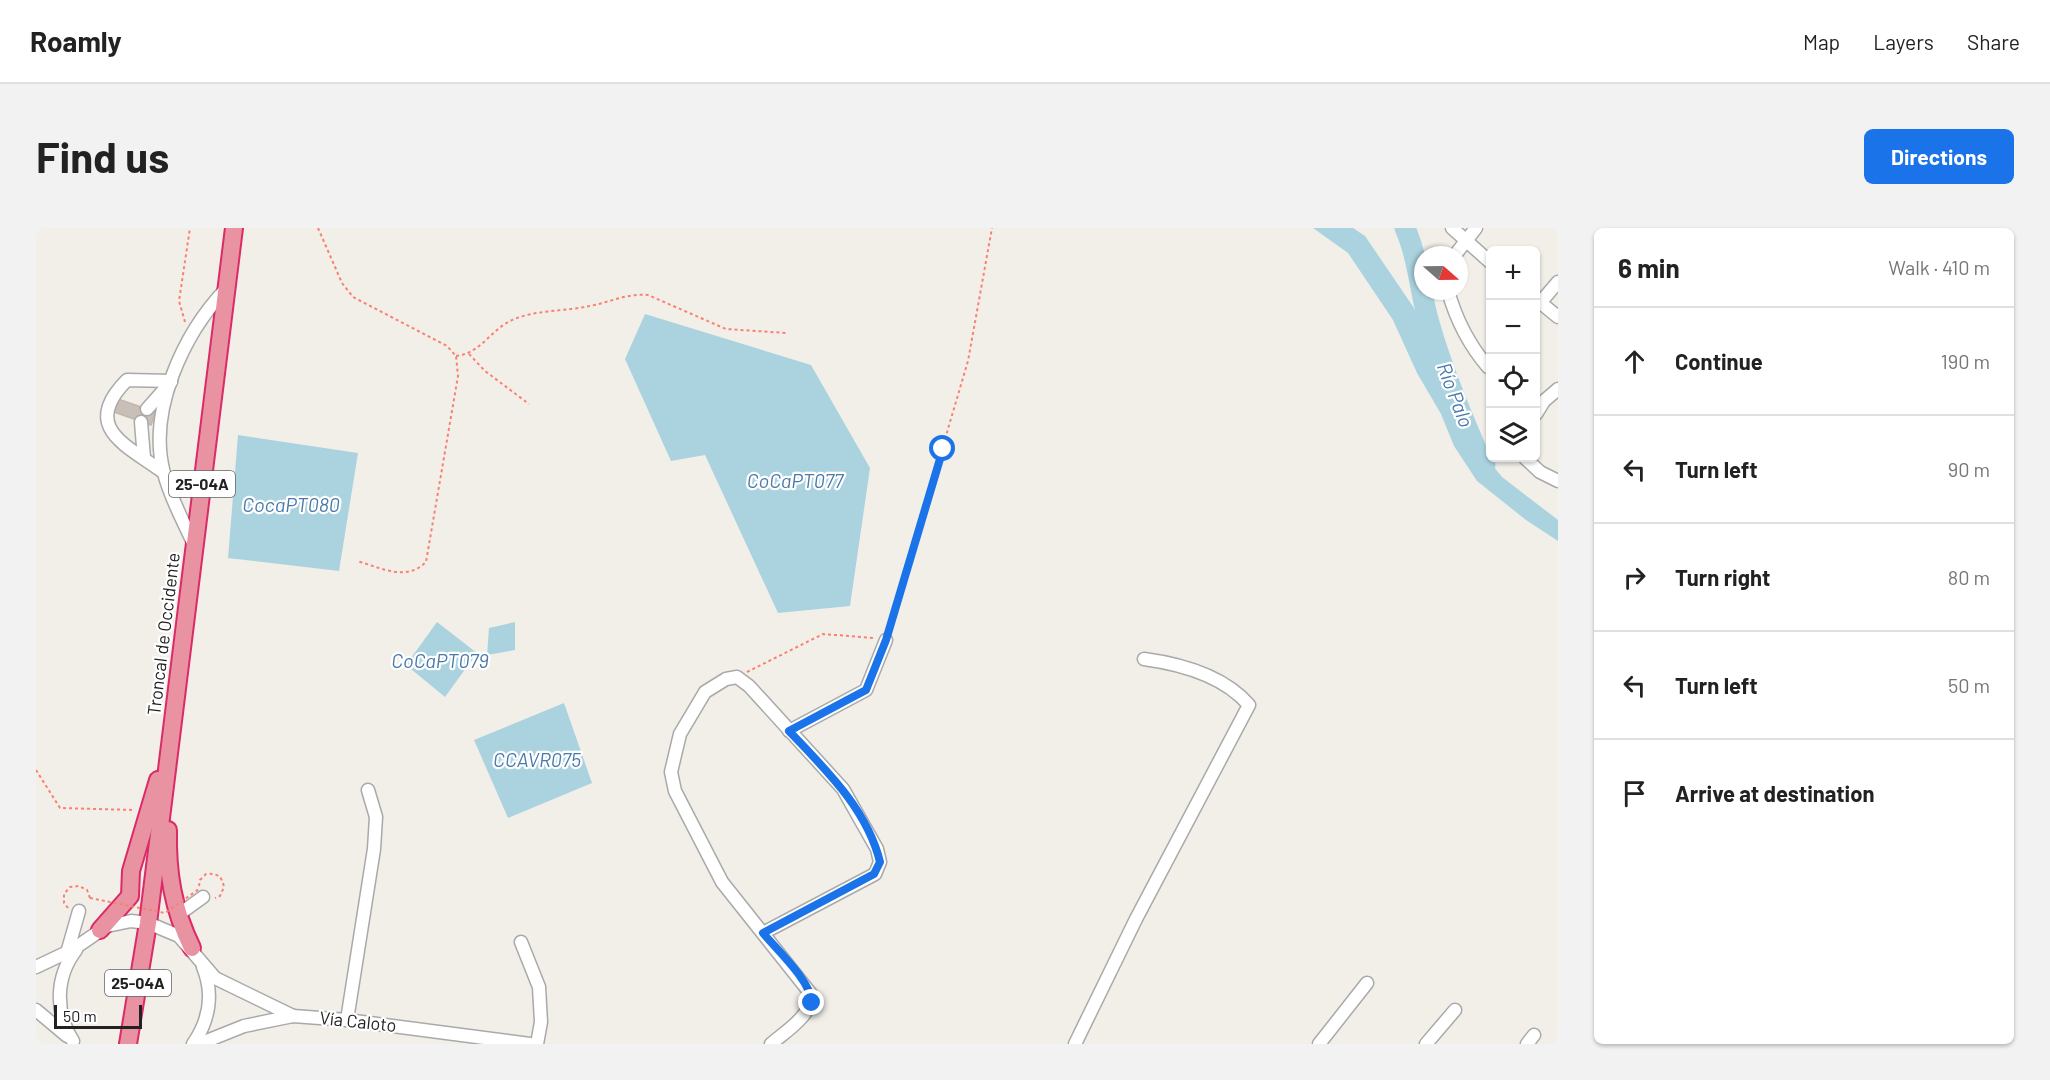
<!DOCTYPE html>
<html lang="en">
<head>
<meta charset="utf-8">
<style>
	body { margin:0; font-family:Barlow,sans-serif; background:#f2f2f2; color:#222 }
	.controls { position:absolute; right:18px; top:18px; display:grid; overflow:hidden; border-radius:9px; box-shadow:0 2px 4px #0004 }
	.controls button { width:54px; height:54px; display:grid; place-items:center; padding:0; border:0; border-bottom:2px solid #e0e0e0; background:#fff; color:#222; font:30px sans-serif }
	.compass { position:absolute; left:1378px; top:18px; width:54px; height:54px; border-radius:50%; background:#fff; box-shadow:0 2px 4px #0004; rotate:110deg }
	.scale { position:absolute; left:18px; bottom:15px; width:88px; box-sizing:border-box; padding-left:6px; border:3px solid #222; border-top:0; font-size:16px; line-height:21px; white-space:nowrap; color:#222; -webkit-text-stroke:4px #fff; paint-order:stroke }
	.stop { position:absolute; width:18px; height:18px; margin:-14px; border:4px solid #1a73e8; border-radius:50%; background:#fff }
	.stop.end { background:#1a73e8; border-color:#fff; box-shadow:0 2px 6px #0008 }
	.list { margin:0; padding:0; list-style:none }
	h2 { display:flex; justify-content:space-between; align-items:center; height:78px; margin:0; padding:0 24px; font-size:26px }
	h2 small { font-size:20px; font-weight:400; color:#767676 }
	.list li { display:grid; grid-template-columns:39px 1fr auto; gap:18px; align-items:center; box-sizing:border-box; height:108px; padding:0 24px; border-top:2px solid #e0e0e0 }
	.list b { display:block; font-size:22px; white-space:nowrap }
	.list em { font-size:20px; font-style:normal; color:#767676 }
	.icon { flex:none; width:33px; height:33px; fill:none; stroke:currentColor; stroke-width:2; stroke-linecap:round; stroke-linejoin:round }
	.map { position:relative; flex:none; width:1522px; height:816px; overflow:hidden; border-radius:9px }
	header { display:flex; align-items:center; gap:36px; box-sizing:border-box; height:84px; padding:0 30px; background:#fff; border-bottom:2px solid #e0e0e0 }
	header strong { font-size:28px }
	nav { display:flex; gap:33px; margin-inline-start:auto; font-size:21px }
	.intro { display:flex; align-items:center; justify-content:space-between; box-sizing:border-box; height:144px; padding:0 36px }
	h1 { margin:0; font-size:42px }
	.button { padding:15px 27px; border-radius:9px; background:#1a73e8; color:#fff; font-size:21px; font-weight:700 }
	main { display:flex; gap:36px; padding:0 36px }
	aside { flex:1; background:#fff; border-radius:9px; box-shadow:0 2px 4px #0004 }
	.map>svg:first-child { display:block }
	.water { fill:#aad3df }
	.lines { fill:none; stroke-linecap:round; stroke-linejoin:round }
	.river { stroke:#aad3df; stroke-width:21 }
	.building { fill:#c7bfb8; stroke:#c4b6ab; stroke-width:1.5 }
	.minor-casing { stroke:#a9a9a9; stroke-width:15 }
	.highway-casing { stroke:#dc2a67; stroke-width:20 }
	.path { stroke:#fa8072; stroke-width:2; stroke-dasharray:3 3; stroke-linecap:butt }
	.minor { stroke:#fff; stroke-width:12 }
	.highway { stroke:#e892a2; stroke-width:16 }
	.path-bridge { stroke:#fa8072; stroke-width:2; stroke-dasharray:3 3; stroke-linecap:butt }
	.route { stroke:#1a73e8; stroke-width:8 }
	.labels { text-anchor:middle; stroke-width:4.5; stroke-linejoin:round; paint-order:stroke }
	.shield { fill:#fff; stroke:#646464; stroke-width:1.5 }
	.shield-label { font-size:16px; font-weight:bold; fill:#222 }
	.street-label { font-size:18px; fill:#222; stroke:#fff }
	.water-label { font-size:20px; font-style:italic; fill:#4a7aab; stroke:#fff }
</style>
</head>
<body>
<header>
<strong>Roamly</strong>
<nav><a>Map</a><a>Layers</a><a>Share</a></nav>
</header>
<div class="intro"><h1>Find us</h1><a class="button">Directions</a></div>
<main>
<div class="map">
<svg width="1522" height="816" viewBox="0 0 1522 816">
	<rect width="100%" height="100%" fill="#f2efe9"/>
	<g class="water">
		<path d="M1277,0h40l12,8 49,72 24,55 26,67 38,47 56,43v21l-32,-21 -49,-39 -23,-35 -13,-32 -24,-41 -24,-53 -45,-67z"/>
		<path d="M609,86l166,51 59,103 -20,138 -72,7 -73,-158 -34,6 -46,-102z"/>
		<path d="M202,207l120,18 -19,118 -111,-13z"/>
		<path d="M401,394l40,31 -32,44 -39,-32z"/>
		<path d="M479,394v28l-28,5 2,-27z"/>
		<path d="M528,475l28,80 -84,35 -34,-78z"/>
	</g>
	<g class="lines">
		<path class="river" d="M1369,0c13,29 15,64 24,95 13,46 32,91 51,135l5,7"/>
	</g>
	<path class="building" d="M79,170l41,14 -5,13 -40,-14z"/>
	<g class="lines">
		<defs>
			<g id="minor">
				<path d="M1416,0l38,34"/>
				<path d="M1419,27l21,-27"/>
				<path d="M1412,63c8,28 21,54 40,76l2,-4"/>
				<path d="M1500,71l22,18"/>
				<path d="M1504,75l18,-21"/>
				<path d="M111,181l24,-27"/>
				<path d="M1500,186l8,-13 14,-12"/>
				<path d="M105,194l3,36"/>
				<path d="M1489,230l15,14 18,9"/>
				<path d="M127,244c-37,-27 -83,-45 -36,-92l44,1"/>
				<path d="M158,317c-10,-23 -24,-47 -30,-72 -17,-62 20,-140 62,-184"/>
				<path d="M753,503l77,-41 20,-50"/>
				<path d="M142,687l25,-18"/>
				<path d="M727,705l112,-59 5,-12 -3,-13 -34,-60 -94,-103 -12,-9 -11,2 -21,13 -25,42 -9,38 4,19 47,91 89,112c2,21 -25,37 -40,50"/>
				<path d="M485,714l18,45 2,35 -4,22"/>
				<path d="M31,725l12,-42"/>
				<path d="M0,739l36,-17 35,-24 24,-5 17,2 31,13 36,42 78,38"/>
				<path d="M0,782l31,26"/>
				<path d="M311,792l27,-171 2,-32 -8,-27"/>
				<path d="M37,813c-18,-28 -18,-64 3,-91"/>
				<path d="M157,816c16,-23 21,-50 10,-77"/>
				<path d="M163,816l45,-18 49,-10 54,4 183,24"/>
				<path d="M1039,816l61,-125 113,-214c-26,-30 -68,-41 -105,-46"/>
				<path d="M1283,816l48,-61"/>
				<path d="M1390,816l29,-34"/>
				<path d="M1491,816l7,-9"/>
			</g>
			<g id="highway">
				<path d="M132,602c-1,43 5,79 24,118"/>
				<path d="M64,702l30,-34 1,-25 27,-91"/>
				<path d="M92,816l20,-121 86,-695"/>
			</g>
		</defs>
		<use href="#minor" class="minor-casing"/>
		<use href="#highway" class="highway-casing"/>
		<g class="path">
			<path d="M282,0l24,55 11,14 94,49 9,10 2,20 -32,186c-20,20 -44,6 -69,-1"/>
			<path d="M149,94l-6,-21 11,-73"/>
			<path d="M433,126l16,17 44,33"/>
			<path d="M420,128c27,-3 35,-29 61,-38 22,-8 50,-7 73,-12 20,-4 38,-13 58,-11l78,34 60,4"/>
			<path d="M853,401l79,-268 24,-133"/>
			<path d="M711,444l76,-38 50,4"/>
			<path d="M0,542l24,38 74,2"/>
			<path d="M163,658l1,-6 6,-6c11,-1 16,2 18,13l-4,9 -5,2"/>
			<path d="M32,680l-4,-5v-9l6,-7 9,-1 8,4 3,8"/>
		</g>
		<use href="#minor" class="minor"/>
		<use href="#highway" class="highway"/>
		<path class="path-bridge" d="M54,670l75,15 34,-24"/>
	</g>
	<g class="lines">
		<path class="route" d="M776,775c-1,-22 -35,-53 -49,-70l111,-59 6,-12c-13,-53 -54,-92 -91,-131l77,-41 20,-50 57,-191"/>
	</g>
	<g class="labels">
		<g class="shield">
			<rect x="133" y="243" width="66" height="26" rx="4.5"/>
			<rect x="69" y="742" width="66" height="26" rx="4.5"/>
		</g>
		<g class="shield-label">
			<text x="166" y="262">25-04A</text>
			<text x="102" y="761">25-04A</text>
		</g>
		<g class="street-label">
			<text transform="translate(128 406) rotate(-83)" y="6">Troncal de Occidente</text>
			<text transform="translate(322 794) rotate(6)" y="6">Vía Caloto</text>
		</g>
		<g class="water-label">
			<text transform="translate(1419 167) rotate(69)" y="7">Río Palo</text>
			<text x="759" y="260">CoCaPT077</text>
			<text x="255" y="284">CocaPT080</text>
			<text x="404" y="440">CoCaPT079</text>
			<text x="501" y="539">CCAVR075</text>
		</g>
	</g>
</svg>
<div class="controls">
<button>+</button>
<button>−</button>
<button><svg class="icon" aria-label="locate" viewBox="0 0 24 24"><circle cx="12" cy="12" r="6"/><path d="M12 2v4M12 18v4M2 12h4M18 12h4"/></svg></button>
<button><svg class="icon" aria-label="layers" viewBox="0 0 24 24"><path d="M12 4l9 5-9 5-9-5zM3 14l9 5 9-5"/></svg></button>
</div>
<svg class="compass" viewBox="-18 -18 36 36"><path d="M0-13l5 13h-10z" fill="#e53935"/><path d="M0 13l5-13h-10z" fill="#767676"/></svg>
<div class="scale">50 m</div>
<div class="stop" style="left:907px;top:221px"></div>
<div class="stop end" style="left:776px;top:775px"></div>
</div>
<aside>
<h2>6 min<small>Walk · 410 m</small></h2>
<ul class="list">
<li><svg class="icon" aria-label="ahead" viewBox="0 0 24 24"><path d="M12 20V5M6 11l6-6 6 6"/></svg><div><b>Continue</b></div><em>190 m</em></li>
<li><svg class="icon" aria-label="left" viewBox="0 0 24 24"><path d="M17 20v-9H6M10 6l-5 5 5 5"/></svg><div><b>Turn left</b></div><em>90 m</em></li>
<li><svg class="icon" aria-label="right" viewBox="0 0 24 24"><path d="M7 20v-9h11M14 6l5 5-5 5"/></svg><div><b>Turn right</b></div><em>80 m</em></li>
<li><svg class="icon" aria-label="left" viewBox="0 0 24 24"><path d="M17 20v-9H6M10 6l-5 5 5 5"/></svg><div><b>Turn left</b></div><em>50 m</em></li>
<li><svg class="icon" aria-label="arrive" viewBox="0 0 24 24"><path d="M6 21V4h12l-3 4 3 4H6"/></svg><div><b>Arrive at destination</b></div></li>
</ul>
</aside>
</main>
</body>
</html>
